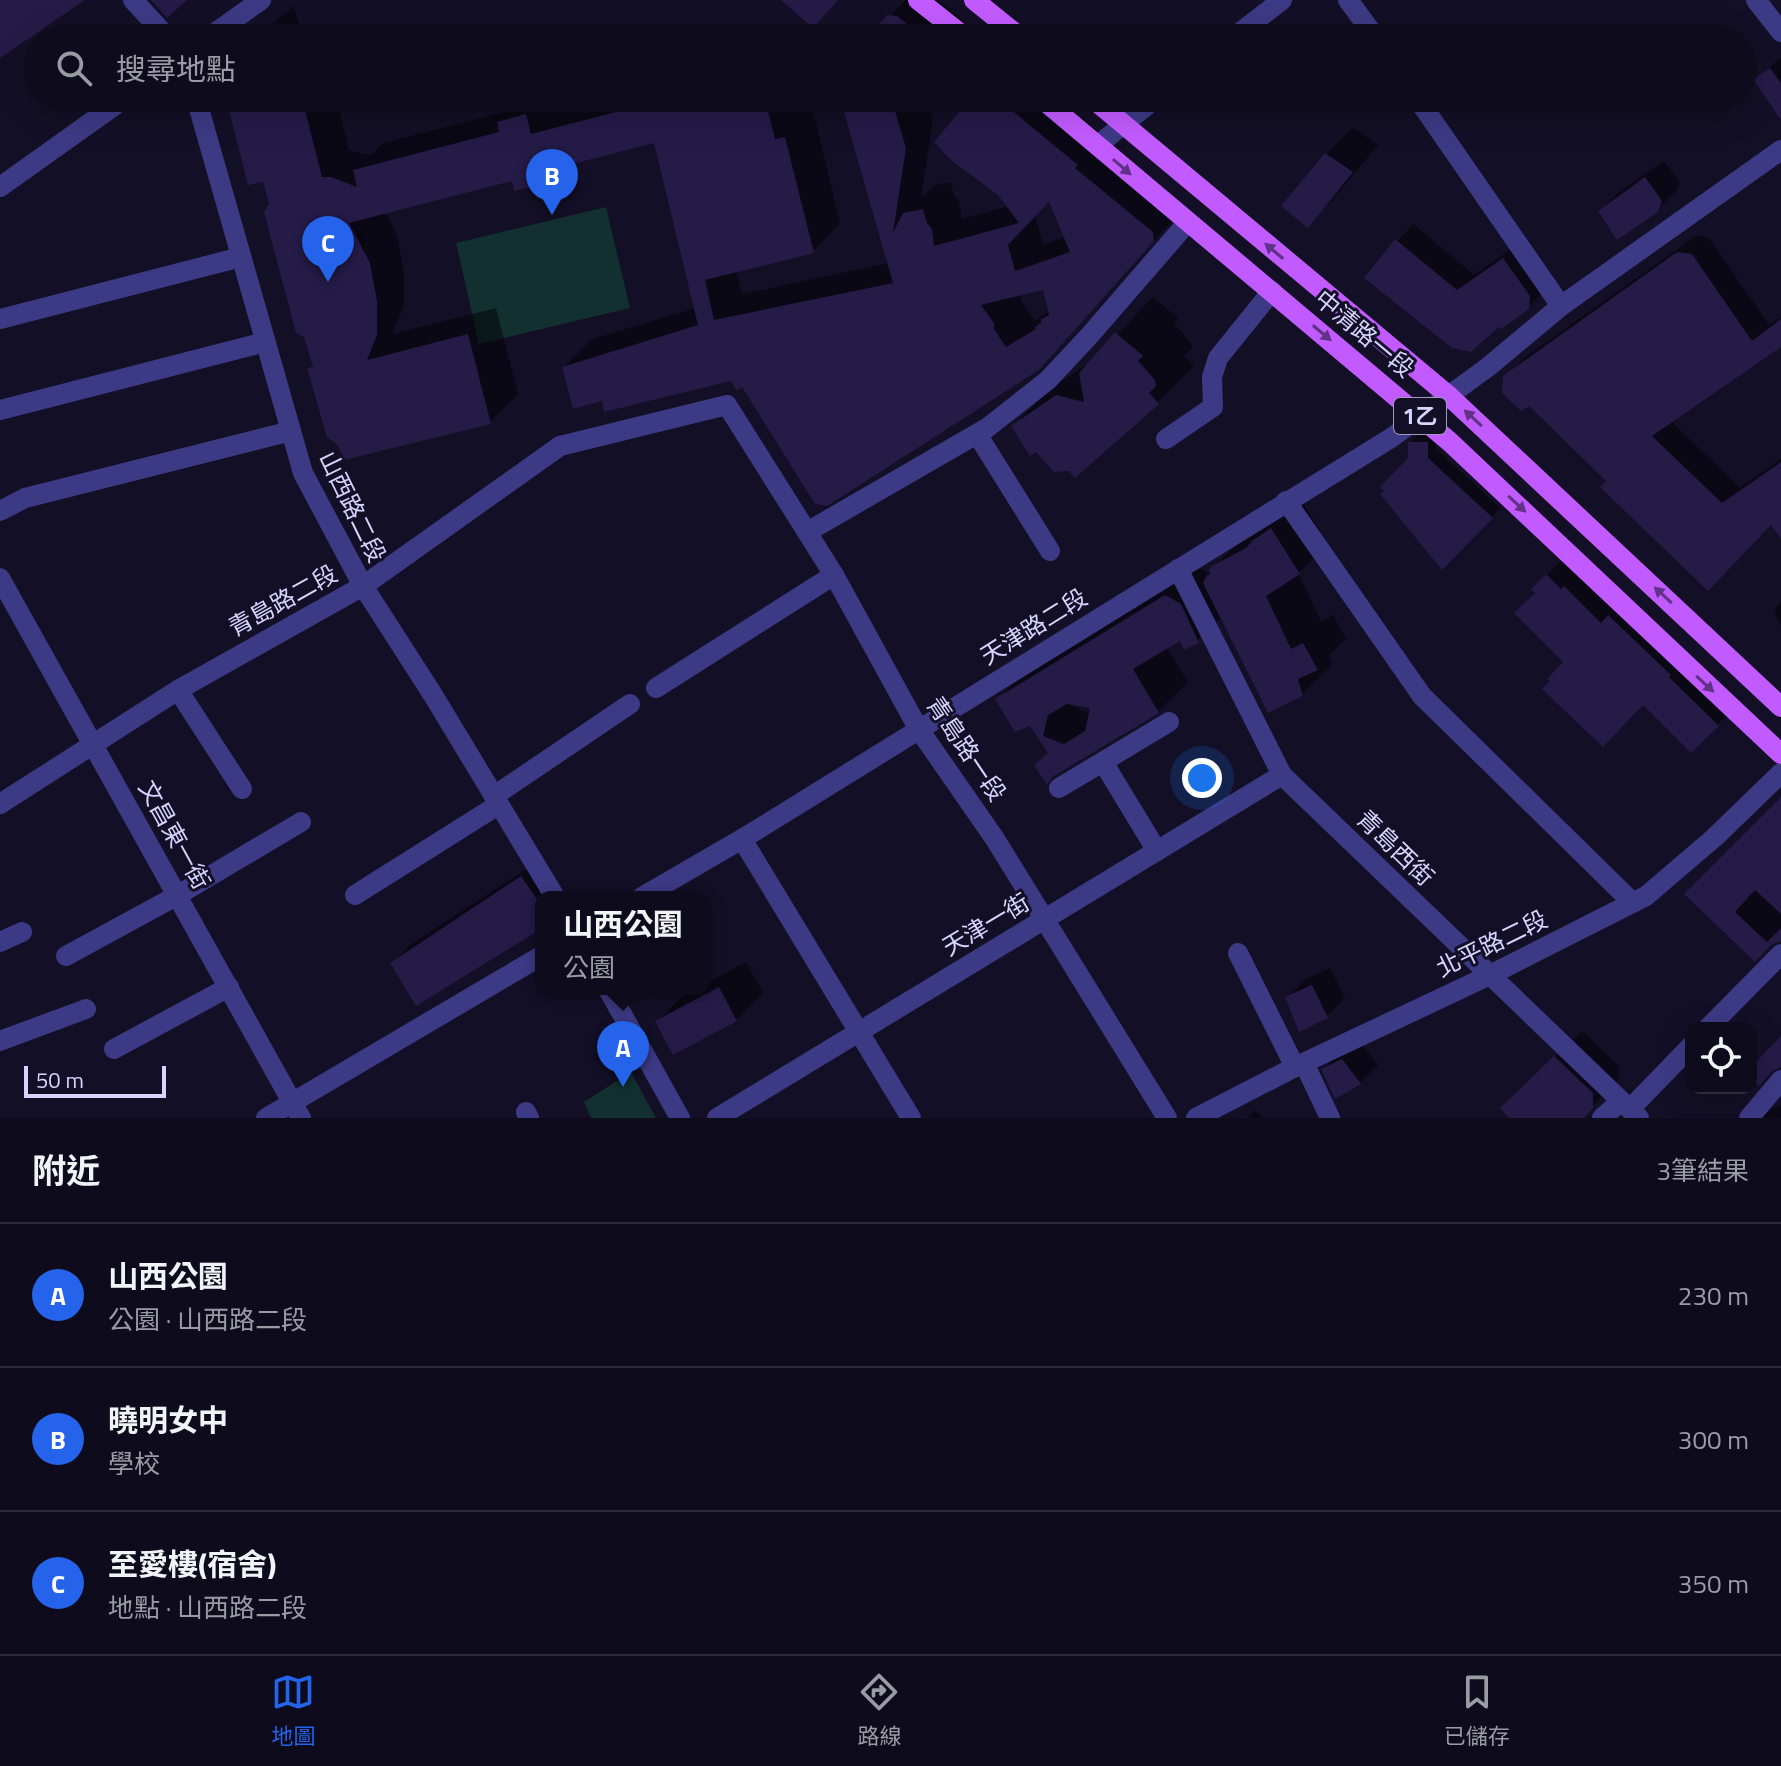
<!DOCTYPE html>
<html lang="zh-TW">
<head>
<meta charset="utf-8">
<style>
	body { margin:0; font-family:"Titillium Web","Noto Sans TC",sans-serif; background:#171425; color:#f1f3f6 }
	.controls { position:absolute; right:24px; bottom:24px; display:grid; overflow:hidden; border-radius:16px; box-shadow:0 8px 32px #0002 }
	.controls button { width:72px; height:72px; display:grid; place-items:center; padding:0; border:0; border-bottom:2px solid #2e2b3b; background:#0e0b1c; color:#f1f3f6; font:40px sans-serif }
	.scale { position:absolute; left:24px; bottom:20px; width:142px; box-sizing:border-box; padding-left:8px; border:4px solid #d9d4ff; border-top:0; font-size:22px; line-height:28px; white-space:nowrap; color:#d9d4ff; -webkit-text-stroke:6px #130f26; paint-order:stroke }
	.you { position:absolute; left:1202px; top:778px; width:28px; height:28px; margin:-20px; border:6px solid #fff; border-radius:50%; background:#1a73e8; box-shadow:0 0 0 12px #1a73e833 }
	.badge { display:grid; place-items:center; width:52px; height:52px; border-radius:50%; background:#2563eb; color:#fff; font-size:26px; font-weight:700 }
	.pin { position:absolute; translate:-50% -66px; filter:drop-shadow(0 2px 4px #0008) }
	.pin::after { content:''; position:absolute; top:42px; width:28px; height:24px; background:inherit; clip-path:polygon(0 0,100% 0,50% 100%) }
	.popup { position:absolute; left:535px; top:891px; width:176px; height:104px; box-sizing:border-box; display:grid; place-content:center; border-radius:16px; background:#0e0b1c; filter:drop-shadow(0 2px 6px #0005); font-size:26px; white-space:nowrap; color:#9b9ba3 }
	.popup b { font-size:30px; color:#f1f3f6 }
	.popup::after { content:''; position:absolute; left:50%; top:100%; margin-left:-16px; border:16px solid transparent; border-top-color:#0e0b1c }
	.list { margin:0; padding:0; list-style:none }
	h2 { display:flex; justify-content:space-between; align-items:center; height:104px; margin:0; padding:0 32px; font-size:34px }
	h2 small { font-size:26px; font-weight:400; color:#9b9ba3 }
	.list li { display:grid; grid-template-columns:52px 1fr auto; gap:24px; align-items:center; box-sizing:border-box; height:144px; padding:0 32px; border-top:2px solid #2e2b3b }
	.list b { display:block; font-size:30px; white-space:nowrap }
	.list p { margin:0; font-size:26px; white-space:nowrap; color:#9b9ba3 }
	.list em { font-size:26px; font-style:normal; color:#9b9ba3 }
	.icon { flex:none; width:44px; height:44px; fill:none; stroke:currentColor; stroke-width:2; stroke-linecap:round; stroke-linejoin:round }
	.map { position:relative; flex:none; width:1781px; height:1118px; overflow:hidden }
	.search { position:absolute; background:#0e0b1c; box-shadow:0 8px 32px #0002; left:24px; right:24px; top:24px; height:88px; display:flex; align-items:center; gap:20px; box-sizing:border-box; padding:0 28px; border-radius:44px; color:#9b9ba3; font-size:30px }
	.sheet { height:536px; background:#0e0b1c }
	nav { display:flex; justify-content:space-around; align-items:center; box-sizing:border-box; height:112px; border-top:2px solid #2e2b3b; background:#0e0b1c; font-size:22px; color:#9b9ba3 }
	nav a { display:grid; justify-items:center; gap:4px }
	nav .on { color:#2563eb }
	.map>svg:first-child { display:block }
	.green { fill:#12302f }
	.shadow { fill:#0007; fill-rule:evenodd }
	.building { fill:#241b47; fill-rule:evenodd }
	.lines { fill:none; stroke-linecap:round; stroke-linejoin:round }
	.minor { stroke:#3d3a85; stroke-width:20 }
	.tertiary { stroke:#3d3a85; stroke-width:20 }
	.primary { stroke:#c25bff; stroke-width:20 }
	.oneway { fill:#623188 }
	.labels { text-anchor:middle; stroke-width:6; stroke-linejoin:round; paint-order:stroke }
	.shield { fill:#130f26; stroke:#9e99be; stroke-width:2 }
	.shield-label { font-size:22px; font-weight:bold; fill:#d9d4ff }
	.street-label { font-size:24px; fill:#d9d4ff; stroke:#130f26 }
</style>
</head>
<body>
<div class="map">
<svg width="1781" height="1118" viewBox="0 0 1781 1118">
	<rect width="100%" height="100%" fill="#130f26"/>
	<g class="green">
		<path d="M606,207l24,101 -151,36 -23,-101z"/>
		<path d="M631,1072l25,46h-65l-7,-16z"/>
	</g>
	<g class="shadow">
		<path d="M905,0h33l42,34 -3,4h-106z"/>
		<path d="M294,7l8,27 17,-4 2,8h-68z"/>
		<path d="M1781,57v59l-25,-37z"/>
		<path d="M230,98h106l13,52 22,5 12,-12 129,-33 11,-12h33l2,9 36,-9h205l4,15 10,-3 27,113 -27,28 -77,19 6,24 147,-31 -47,-165h85l6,21 -12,79 12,-12 17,-4 4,13 5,6 3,18 47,-13 -35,-108h84l46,38 -3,4 80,71 -143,158 -295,16 -11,-6 -129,20 -39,-32 28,-28 104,-31 -41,-167 -88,22 -16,17 -38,-2 -128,34 12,23 7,37v34l-12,28 104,-26 22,86 -28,28 -181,-53 5,-5 -50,-185zM1050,200l16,37 -23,7 -8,-29zM1044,287l6,24 -15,10 -14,-21v-7z"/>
		<path d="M1353,128l25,17 -44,53 -27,27 19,-71z"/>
		<path d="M1664,161l16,21 -4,9 -19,19 -57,1 18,-18z"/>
		<path d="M1413,224l61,51 47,-33 24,48 -17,17 -162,-30z"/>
		<path d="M1696,236l13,2 60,87 12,-8v27l-110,77 69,67 41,-29v74l-9,-11 -163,-41 -104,-104 18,-18z"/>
		<path d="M1153,297l25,21 -4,5 17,20 1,5 -8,7 10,11 -37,37 -144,23 37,-37 43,-29z"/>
		<path d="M1418,434h18v15l64,59 -58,59 -32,-108v-16z"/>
		<path d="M1301,500l27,44 -30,29 23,48 12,-6 13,24 -17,17 3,9 -30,29 -80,-77 -25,24 -16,-2 -15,8 22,35 -30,29 -101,61 -7,-20 -19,-28 -33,-24 29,-30 169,-103 12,5 4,10 2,-15 30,-30zM1073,703l19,3 -1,8 -19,-8z"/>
		<path d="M1564,558l170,150 -43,42 -48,-48 -77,-40 -29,-69 -4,-4z"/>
		<path d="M1781,601v24l-5,-7 -1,-10z"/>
		<path d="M1781,800v140l-10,3 -16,16 -68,-65z"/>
		<path d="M540,860l21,37h-20v29l-149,37 18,-18z"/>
		<path d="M746,962l17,31 -27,27 -79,1 27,-26 11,-6h10v-5z"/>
		<path d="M1330,968l15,30 -18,18 -27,14 -13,-32 18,-18z"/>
		<path d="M1582,1031l37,35v14l-38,38h-58l-20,-10z"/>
		<path d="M1360,1042l18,23 -18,18 -36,-14 18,-18z"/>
		<path d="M1781,1105v13h-20l6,-6z"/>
		<path d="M1255,1110l8,8h-16z"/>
	</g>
	<g class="building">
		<path d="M0,0h85l-85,58z"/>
		<path d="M151,0h36l-20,18z"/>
		<path d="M781,0h57l-25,28z"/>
		<path d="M887,15l10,1 27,22h-56z"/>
		<path d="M1770,68l11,15v37l-28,-41z"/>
		<path d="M226,98h76l20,79h9l26,10 -4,-17 146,-38 -2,-10 29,-8 5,20 139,-36h95l10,41 10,-2 29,116 -109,27 9,40 179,-37 -53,-185h51l15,50 -13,85 10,-20 20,-4 4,14 5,6 2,17 85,-23 -21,-28 -47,-35 -17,-18 37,-44h26l81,67 -3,3 78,64 1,9 -115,129 -212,136 -12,-2 -73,-117 -5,4 -6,-10 -127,31 -2,-11 -29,8 -11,-42 136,-42 -44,-182 -105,27 3,12 -38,9 -2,-10 -163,42 21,40 7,38v34l-10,25 101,-26 23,90 -147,36 -6,-14 -11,-9 -20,-69 6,-1 -9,-30 -8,-4 -32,-121 5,-8 -6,-22 -15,3zM1049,202l21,50 -55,19 -7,-26zM1043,290l6,25 -9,5 2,2 -7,5 1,2 -30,18 -12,-18v-6l-13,-18z"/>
		<path d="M1325,153l28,19 -45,56 -27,-22z"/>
		<path d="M1645,177l17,24 -4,11 -41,28 -19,-29z"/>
		<path d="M1395,239l62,51 46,-32 27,38 -1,13 -28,20 -2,-2 -28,25 -19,-4 -88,-70z"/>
		<path d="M1677,252l15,2 60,87 29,-22v28l-129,89 70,67 59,-41v77l-10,-14 -63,66 -108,-104 6,-6 -77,-75 -8,5 -19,-18 1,-17z"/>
		<path d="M1115,332l28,24 -5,5 17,19 1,6 -7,7 10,11 -84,74 -6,-7 -15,1 -18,-20 -6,4 -19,-30 45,-31 28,7 -5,-29z"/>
		<path d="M1408,442h20v16l65,60 -51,52 -62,-76 4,-3 -4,-4 28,-29z"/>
		<path d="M1271,528l29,46 -34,22 25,53 12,-6 15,27 -20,9 5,17 -35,17 -65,-130 4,-8 4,-1 -2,-4 3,-4 34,-18 6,-7z"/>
		<path d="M1546,574l15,15 3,-3 37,37 7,-8 63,60 -2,2 50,49 -28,27 -48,-48 -40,42 -61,-58 8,-8 -3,-2 16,-17 -49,-49 21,-20 -4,-4z"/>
		<path d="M1165,595l16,9 18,39 -15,7 -4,-9 -47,28 26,44 -107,64 -5,8 -13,-20 14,-12 -18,-27 -15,6 -20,-33zM1067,704l23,4 -5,23 -21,13 -21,-8 5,-21z"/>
		<path d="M1781,797v117l-26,-24 -20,22 32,30 14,-14v13l-9,3 -17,18 -71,-68z"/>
		<path d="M521,876l20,29v24l-125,77 -26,-43z"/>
		<path d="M1312,985l16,33 -29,14 -14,-35z"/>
		<path d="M719,987l18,34 -64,34 -18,-34z"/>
		<path d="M1781,1036v31l-9,4 -13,15 -8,-8v-11z"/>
		<path d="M1554,1056l39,37v15l-9,10h-75l-9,-10z"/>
		<path d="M1342,1059l19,25 -26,15 -14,-30z"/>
	</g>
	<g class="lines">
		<g class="minor">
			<path d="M133,0l35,38"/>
			<path d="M1348,0l28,38"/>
			<path d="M1756,0l25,32"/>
			<path d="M1233,38l49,-38"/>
			<path d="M196,98l107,375 60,113 70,109 122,202"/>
			<path d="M1417,98l144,208"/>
			<path d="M1098,145l58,-47"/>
			<path d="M0,319l241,-62"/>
			<path d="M0,410l265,-68"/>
			<path d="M977,434l73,117"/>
			<path d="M1166,439l47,-32 -1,-30 6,-19 54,-67"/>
			<path d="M1286,501l136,195 211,207"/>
			<path d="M0,511l25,-13 266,-67"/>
			<path d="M807,532l180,-104 61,-48 42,-45 97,-112"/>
			<path d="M1178,569l104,206 357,343"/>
			<path d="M0,578l301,540"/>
			<path d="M656,688l178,-113"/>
			<path d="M178,690l64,99"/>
			<path d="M1103,762l54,89"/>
			<path d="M1059,788l110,-66"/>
			<path d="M494,796l136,-92"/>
			<path d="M0,804l178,-114 185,-104 197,-140 167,-41 107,170 84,153 77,111 172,279"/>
			<path d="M742,839l169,279"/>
			<path d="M355,895l143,-90"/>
			<path d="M642,897l100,-58 649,-401 97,-71 73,-61 220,-156"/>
			<path d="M0,942l22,-10"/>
			<path d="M1238,953l57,114"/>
			<path d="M66,956l112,-61 123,-73"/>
			<path d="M608,989l72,129"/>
			<path d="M1708,1028l73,-74"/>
			<path d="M0,1041l86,-32"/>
			<path d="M114,1049l115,-62"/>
			<path d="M1304,1063l26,55"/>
			<path d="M1630,1109l61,-63"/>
			<path d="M526,1112l3,6"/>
			<path d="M266,1118l275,-162"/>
			<path d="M717,1118l565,-343"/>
			<path d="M1196,1118l99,-51 195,-92 156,-79 69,-59 66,-64"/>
			<path d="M1602,1118l19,-17"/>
			<path d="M1749,1118l32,-38"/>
		</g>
		<g class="tertiary">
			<path d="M208,38l53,-38"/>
			<path d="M0,187l125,-89"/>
		</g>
		<g class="primary">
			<path d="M918,0l48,38"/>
			<path d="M974,0l47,38"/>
			<path d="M1041,98l409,344 331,312"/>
			<path d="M1092,98l357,298 332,311"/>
		</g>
	</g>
	<defs><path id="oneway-solid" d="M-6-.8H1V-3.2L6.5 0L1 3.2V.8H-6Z" transform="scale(2)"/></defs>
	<g class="oneway">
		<use href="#oneway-solid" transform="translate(1122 167) rotate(41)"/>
		<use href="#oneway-solid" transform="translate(1274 251) rotate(-140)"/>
		<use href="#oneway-solid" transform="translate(1322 333) rotate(40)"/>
		<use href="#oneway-solid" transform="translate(1473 418) rotate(-137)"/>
		<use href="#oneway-solid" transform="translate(1517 504) rotate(43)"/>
		<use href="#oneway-solid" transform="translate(1663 595) rotate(-137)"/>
		<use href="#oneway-solid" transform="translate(1705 684) rotate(43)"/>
	</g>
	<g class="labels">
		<rect class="shield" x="1394" y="398" width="52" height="36" rx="6"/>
		<g class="shield-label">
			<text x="1420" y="424">1乙</text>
		</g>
		<g class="street-label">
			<text transform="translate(1364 334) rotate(40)" y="8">中清路一段</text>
			<text transform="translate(352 507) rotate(64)" y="8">山西路二段</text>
			<text transform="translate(283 601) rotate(-29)" y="8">青島路二段</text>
			<text transform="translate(1034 627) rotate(-32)" y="8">天津路二段</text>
			<text transform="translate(966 749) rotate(56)" y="8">青島路一段</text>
			<text transform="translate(174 835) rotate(61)" y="8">文昌東一街</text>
			<text transform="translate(1395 848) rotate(44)" y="8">青島西街</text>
			<text transform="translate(986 925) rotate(-31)" y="8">天津一街</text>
			<text transform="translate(1492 944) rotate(-26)" y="8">北平路二段</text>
		</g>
	</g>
</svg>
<div class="controls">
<button><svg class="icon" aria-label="locate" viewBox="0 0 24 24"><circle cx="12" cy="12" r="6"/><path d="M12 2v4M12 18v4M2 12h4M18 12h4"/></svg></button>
</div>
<div class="scale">50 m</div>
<div class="you"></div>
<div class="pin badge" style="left:623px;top:1087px">A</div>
<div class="popup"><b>山西公園</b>公園</div>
<div class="pin badge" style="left:552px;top:215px">B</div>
<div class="pin badge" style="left:328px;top:282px">C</div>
<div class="search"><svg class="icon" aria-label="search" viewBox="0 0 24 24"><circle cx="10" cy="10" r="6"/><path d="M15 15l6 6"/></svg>搜尋地點</div>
</div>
<section class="sheet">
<h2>附近<small>3筆結果</small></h2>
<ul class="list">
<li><span class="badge">A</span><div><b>山西公園</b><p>公園 · 山西路二段</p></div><em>230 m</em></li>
<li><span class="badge">B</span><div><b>曉明女中</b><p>學校</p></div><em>300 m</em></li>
<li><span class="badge">C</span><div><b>至愛樓(宿舍)</b><p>地點 · 山西路二段</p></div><em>350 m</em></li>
</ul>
</section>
<nav>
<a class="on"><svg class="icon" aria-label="map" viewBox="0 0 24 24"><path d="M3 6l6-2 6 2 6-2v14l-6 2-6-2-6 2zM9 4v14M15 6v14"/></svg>地圖</a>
<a><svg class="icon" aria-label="directions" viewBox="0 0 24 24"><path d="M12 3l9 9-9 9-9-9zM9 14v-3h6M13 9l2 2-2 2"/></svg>路線</a>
<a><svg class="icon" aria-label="saved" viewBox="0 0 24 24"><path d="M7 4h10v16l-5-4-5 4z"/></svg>已儲存</a>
</nav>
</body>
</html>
